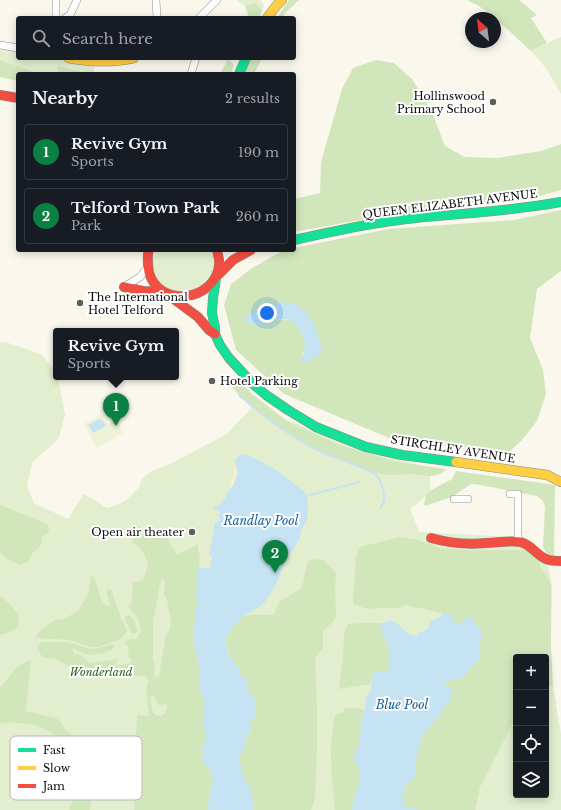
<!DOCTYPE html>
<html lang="en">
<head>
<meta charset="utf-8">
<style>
	body { margin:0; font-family:"Libre Baskerville",serif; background:#20242c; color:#f1f3f6 }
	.controls { position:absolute; right:12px; bottom:12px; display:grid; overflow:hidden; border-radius:4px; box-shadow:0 2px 10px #0003 }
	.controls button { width:36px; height:36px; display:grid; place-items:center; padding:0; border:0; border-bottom:1px solid #363941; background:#171b24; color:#f1f3f6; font:20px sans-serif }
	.compass { position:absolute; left:465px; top:12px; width:36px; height:36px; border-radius:50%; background:#171b24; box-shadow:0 2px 10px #0003; rotate:332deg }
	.you { position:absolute; left:267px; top:313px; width:14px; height:14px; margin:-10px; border:3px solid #fff; border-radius:50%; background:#1a73e8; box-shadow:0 0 0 6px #1a73e833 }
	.badge { display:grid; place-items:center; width:26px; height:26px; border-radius:50%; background:#0b8043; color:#fff; font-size:13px; font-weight:700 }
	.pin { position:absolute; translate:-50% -33px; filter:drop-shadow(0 1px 2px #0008) }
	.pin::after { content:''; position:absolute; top:21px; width:14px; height:12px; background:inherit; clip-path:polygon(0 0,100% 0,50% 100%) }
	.popup { position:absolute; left:53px; top:328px; width:126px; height:52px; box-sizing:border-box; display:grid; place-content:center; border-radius:4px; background:#171b24; filter:drop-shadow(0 1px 3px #0005); font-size:13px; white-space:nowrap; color:#9ea1a6 }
	.popup b { font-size:15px; color:#f1f3f6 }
	.popup::after { content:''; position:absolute; left:50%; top:100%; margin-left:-8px; border:8px solid transparent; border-top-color:#171b24 }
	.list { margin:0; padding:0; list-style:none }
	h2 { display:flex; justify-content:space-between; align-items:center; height:52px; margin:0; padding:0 16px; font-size:17px }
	h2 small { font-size:13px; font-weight:400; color:#9ea1a6 }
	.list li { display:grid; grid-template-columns:26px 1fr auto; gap:12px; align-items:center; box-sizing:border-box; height:56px; margin:0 8px 8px; padding:0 8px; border:1px solid #363941; border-radius:4px }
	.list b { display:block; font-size:15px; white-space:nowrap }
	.list p { margin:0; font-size:13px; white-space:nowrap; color:#9ea1a6 }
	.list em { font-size:13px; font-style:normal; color:#9ea1a6 }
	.icon { flex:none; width:22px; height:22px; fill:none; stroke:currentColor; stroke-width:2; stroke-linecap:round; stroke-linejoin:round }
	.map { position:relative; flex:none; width:561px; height:810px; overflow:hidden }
	.search { position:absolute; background:#171b24; box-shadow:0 2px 10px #0003; left:16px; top:16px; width:280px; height:44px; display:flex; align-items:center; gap:10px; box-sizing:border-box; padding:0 14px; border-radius:4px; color:#9ea1a6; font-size:15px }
	.panel { position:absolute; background:#171b24; box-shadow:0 2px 10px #0003; left:16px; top:72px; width:280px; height:180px; border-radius:4px }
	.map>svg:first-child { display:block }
	.green { fill:#e2eece }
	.forest { fill:#d2e6bc; fill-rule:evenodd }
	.sand { fill:#f9f0cf }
	.pitch { fill:#ecf3d7 }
	.water { fill:#c5e3f3 }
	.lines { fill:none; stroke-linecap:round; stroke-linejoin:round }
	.stream { stroke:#c5e3f3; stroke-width:2 }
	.street-casing { stroke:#93918d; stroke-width:8 }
	.fast-casing { stroke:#898883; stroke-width:10 }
	.slow-casing { stroke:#898883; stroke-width:10 }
	.jam-casing { stroke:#898883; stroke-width:10 }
	.street { stroke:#fefefc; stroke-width:7 }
	.fast { stroke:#16e098; stroke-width:9 }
	.slow { stroke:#ffcf43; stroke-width:9 }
	.jam { stroke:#f24e42; stroke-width:9 }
	.poi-dot { fill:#5f5e5a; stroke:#fff; stroke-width:1.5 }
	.labels { text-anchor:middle; stroke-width:4; stroke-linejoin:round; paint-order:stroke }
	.poi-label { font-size:11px; fill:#0b0b0b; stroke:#fff; text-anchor:end }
	.street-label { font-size:11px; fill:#0b0b0b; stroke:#fff }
	.park-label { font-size:11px; font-style:italic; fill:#2b601d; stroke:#fff }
	.water-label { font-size:12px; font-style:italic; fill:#176099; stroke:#fff }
	.key { fill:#fff; stroke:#b6b6b6; stroke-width:1 }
	.key-label { font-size:11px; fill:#0b0b0b }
</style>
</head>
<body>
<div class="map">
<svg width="561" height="810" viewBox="0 0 561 810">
	<rect width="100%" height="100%" fill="#faf7ed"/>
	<g class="green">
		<path d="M237,0h23l4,6 -2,5 -7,-7 -10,2z"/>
		<path d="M561,37v57c-8,-15 -17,-31 -30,-43z"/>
		<path d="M0,48l18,3v7h40l36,6v10l-36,-7v7c-20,0 -39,-8 -58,-14z"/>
		<path d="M155,250h58l3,11 -6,21 -29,13c-5,-2 -16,-6 -20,-9 -10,-10 -10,-24 -6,-36z"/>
		<path d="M0,342l8,1 33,11 15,18v5h2l7,38 -6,23 -27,25 -5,23 7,17 34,16 16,-25 23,14 12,-4 8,-5 12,-12 3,-8 8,-7 22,-9 55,-29 28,-30 22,12 81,32 72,20v25l-20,16 9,23 96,5 32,22 5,28 -1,57 -35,13v138h30v-109h7l8,48v76h-561z"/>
	</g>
	<g class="forest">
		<path d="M289,0h10l-14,13 -3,5h-5z"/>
		<path d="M467,0h52l18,15 -6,3 16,25 -16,8 -36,-33 -16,-12z"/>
		<path d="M255,3l7,8 -3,7h-10l-4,-12z"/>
		<path d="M251,58h11l-8,16h-9z"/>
		<path d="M228,59l6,6 -3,9h-11z"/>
		<path d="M0,60l36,12 13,2h-31v7l-18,-4z"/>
		<path d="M376,60l18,3 18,16 19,31 14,36 20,11 32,1 44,-7 20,-7v46l-35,10 -103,11 -68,10 -61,11v-33l26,-6 1,-31 21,-73 11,-21z"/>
		<path d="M58,66l33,8h-33z"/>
		<path d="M561,210v61l-24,18 -7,49 13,32 3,24 -9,27 -15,19 -13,12 -115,-12 -110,-46 -48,-44 -12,-45 7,-21 21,-16 32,-18h10v-2l94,-19 126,-9zM306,312l1,49h-6c0,-7 5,-11 4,-18 -1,-6 -4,-10 -6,-15 -1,-1 -2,-3 -4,-5 -10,-8 -31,-1 -42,2l-8,-10z"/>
		<path d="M235,383h7l9,10 37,29 52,23 56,17 50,7c-10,11 -20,6 -34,5 -10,0 -21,2 -30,0 -9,-2 -18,-6 -27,-9 -47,-16 -87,-42 -123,-77l-1,-2z"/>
		<path d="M456,471l99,14 -1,74h-6l-5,-13 2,-39 -2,-6 -6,-5 -62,-12h-4l-19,13 -27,9 -1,-2 2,-9 5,-5 21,-11z"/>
		<path d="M0,505l47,19c4,7 1,10 -5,13v6l-2,3 -8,8 -4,8 -8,3 -13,-6 -7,-7z"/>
		<path d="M139,527l11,3 3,-2 14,4 1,2v6l9,15 21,-11v9h2l-1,14 -3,28 2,7 -3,11v8l-2,19 4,15 3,15 -1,22 4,3v7l3,5 -2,19 2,16 -5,7 2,5 -1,4 9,12 2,8 -4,19 -1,13h-74l3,-95 12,1 -3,-29 2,-2v-5l-2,-4h-6l-10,-1 -13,2 -45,-9 -16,-9 -14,-2 -5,-10 5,-5h26l19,6 7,1 19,-5 2,1 -2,4c-8,5 -21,7 -31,4 -3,-1 -6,-3 -9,-5v4l7,3 7,6 5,2 25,-4 -1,7 15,-3v-3l-2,-2 -1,-11 -4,-5 8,-3h5l4,-10 -4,-13 -6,-5 -3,-5 3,-2 2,-21 9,-2 2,-3 4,-14 -3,-9 -6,-8 -6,-4v-13l2,-2zM161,579h2l2,4 -1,11 3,6 1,7 3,9 -1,14 -4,4 -7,42 -3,2 -2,-4 1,-10 -2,-4v-37zM153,696l2,1 3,8 8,-1c1,3 1,6 -1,9 -4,6 -11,3 -13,-3 -1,-4 0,-8 -2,-13z"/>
		<path d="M400,537l18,3 22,8 20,2h67l13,9v7l3,5 4,5 4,9v59l2,42h-7v-29h-30v60l-36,70 -5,23h-58l-1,-3h-3l-5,2c-9,-5 -5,-16 -2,-25l6,-3 3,-4 1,-17 5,-21 10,-15 4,-4 4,-3 2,-8 5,-5 5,-10v-6l-5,-1v-3l8,-6 6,1 9,-7 2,-5 8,-7 -1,-11 4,-14 -6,-8 -2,-5 -13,2h-7l-3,-10 -4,-1h-5l-36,-8 -8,3h-22l-5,1 -7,-1 -11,-4 3,-46 4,-11z"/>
		<path d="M318,559l5,1 13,13 -1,14 1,30 -4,6 -9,7v18l-8,10 2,48v44l-2,49 -4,11h-57l-1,-2 -1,-14 -3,-8 -5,-6 -5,-21 1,-4 5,-9v-4l7,-16 -2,-4 6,-14 -1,-8 -8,-11 -1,-9 -6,-6v-6c-8,-7 -16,-20 -13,-31 1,-4 4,-7 7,-11 3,-4 6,-8 11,-10 7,-2 21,-1 29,-1l5,-13 23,-14 5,-24 2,-3z"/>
		<path d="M92,575l3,3 7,25 8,3 -4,-15 5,-2 10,29 6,12 -2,4 -6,6 -21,7h-6l-24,-7 -32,-2 2,-5 6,-6 11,-7 9,-1 14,-8 11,-19 2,-16z"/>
		<path d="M0,596c10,7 30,25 12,35 -3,2 -8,3 -12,4z"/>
		<path d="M128,615l5,3 4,12v2l-4,3 -9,-17z"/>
		<path d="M362,623h21l-4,5c11,12 10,26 10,42l-1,2 -10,-1 -4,1 -2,5 -2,7 -31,5 4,-33 1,-22 4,-10z"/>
		<path d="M31,660l-5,51 30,7 4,3 6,10 6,4 14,26 5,12 1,14 -1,18 -1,5h-21c4,-10 8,-19 8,-29 0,-8 -2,-14 -5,-21 -8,-21 -22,-33 -45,-36 -10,-1 -17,-3 -27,0v-36l16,-20 7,-5z"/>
		<path d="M346,708h13l5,3 -2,8 -5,43 3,17 -1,8 -3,4 -4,19h-17c-2,-20 -4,-40 -4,-60 0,-12 2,-23 4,-35l7,-2z"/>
	</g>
	<path class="sand" d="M236,467c2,9 -1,17 -8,24z"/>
	<path class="pitch" d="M102,414l6,10 8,-4 7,13 -26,15 -13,-24z"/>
	<g class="water">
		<path d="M283,302l13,2 10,8 8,12 8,23 -2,7 -13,8 -6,-1v-4l3,-4 1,-10 -3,-9 -7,-11 -9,-4h-7l-26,6 -7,-3 -1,-7h5l11,-8z"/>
		<path d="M99,419l4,2 3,5 -13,7 -5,-8z"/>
		<path d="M244,454c20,7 38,19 54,33 3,2 7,4 8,8 3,5 2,22 0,27 -1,3 -4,5 -5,8 -1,4 -1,10 -4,14 -3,5 -7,9 -10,15 -8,16 -12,32 -24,45 -7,7 -16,9 -23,15 -2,2 -4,5 -6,7 -2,3 -5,6 -7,10 -4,11 4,25 13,32v6l7,6v9l8,11 1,8 -2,5 2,3 -2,3 -4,1v2l2,3 -7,17v4l-5,9 -1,4 5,20 5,7 3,8 1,14 1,2h-46l1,-13 4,-19 -2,-8 -8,-8 -1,-4 1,-4 -2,-5 5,-7 -2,-16v-18l2,-1 -3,-5v-7l-4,-3 1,-22 -3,-15 -4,-15 2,-19v-8l3,-11 -2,-7 3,-28 11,2 2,-12 -3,-2 6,-33h4l1,-11 -7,-3 7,-4 6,-7 2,-6 5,-5 5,-13 -3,-13 5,-5z"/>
		<path d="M442,613h5l4,1 4,10h6l4,-6h6l3,4 2,5 5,3 1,5 -3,14v11l-8,7 -2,5 -9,7 -6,-1 -8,6v3l5,1 1,9 -4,7h-2l-2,5h-3l-2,8 -4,3 -4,4 -10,15 -5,21 -1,17 -3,4 -6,3c-3,9 -7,20 2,25l5,-2h3l1,3h-65l4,-19 3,-4 1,-8 -3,-17 -3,-1 1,-11 4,-4 3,-27 4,-16 -1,-4 6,-9 1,-13 2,-5 4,-1 10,1 1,-2c0,-16 1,-30 -10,-42l4,-5 7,-3 8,4 10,10 9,2 2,-3 9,-4 3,-8 8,-3z"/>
	</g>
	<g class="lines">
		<g class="stream">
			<path d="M239,395c26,23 54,44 86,59 8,3 17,6 26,10 8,3 18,4 25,11 5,5 9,18 8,26 -1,2 -3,5 -4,8"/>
			<path d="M307,496l52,-14"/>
		</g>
		<defs>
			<g id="street">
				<path d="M156,0l1,18"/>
				<path d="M56,18v-18"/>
				<path d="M65,18l5,-3 7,-15"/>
				<path d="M199,18l18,-18"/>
				<path d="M0,45l18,3"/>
				<path d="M191,74l5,-16"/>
				<path d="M124,287l16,-10 8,-10"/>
				<path d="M510,494h8v47"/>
				<path d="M454,499h14"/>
			</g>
			<g id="fast">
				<path d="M239,74l7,-16"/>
				<path d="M294,240c41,-9 81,-18 122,-22 49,-5 97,-7 145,-16"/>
				<path d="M216,278l-3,20 -1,15 3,15v6l5,11 9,13 23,25 14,12 22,15 28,17 50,20 36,8 54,7"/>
			</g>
			<g id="slow">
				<path d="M267,18l9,-12 6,-6"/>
				<path d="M68,58c22,4 44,5 66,0"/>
				<path d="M456,462l91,13 14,7"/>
			</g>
			<g id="jam">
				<path d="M0,95l18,3"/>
				<path d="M149,250c-2,5 -1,10 -1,15 2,40 59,41 70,6 0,-2 1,-4 1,-6 1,-4 -1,-10 -2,-15"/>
				<path d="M218,275l15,-15 18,-10"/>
				<path d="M124,287l19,4 19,1"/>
				<path d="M171,297l27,20 11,13 6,4"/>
				<path d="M431,538c18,5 36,7 55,5 9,0 26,-3 34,-1 11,2 16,13 26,17 4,2 10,2 15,2"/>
			</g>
		</defs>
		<use href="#street" class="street-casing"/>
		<use href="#fast" class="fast-casing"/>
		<use href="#slow" class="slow-casing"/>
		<use href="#jam" class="jam-casing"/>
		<use href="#street" class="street"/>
		<use href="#fast" class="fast"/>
		<use href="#slow" class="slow"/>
		<use href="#jam" class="jam"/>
	</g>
	<g class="poi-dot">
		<circle cx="493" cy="102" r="4"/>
		<circle cx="80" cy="303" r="4"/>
		<circle cx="212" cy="381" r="4"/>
		<circle cx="192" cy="532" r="4"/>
	</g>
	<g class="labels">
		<g class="poi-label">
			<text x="485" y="100">Hollinswood<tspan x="485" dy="13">Primary School</tspan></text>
			<text x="88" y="301" text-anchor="start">The International<tspan x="88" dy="13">Hotel Telford</tspan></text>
			<text x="220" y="385" text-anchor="start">Hotel Parking</text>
			<text x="184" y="536">Open air theater</text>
		</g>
		<g class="street-label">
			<text transform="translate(450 204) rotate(-7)" y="4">QUEEN ELIZABETH AVENUE</text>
			<text transform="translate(453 449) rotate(9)" y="4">STIRCHLEY AVENUE</text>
		</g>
		<g class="park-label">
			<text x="101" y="676">Wonderland</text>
		</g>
		<g class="water-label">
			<text x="261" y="525">Randlay Pool</text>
			<text x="402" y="709">Blue Pool</text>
		</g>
	</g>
	<rect x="10" y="736" width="132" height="64" rx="6" class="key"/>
	<rect x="18" y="748" width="18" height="4" fill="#16e098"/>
	<rect x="18" y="766" width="18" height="4" fill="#ffcf43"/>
	<rect x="18" y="784" width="18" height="4" fill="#f24e42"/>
	<g class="key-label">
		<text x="43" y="754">Fast</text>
		<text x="43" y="772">Slow</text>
		<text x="43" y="790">Jam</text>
	</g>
</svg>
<div class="controls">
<button>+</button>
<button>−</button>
<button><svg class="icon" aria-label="locate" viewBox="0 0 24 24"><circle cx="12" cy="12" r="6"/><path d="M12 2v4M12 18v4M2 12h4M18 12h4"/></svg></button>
<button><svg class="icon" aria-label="layers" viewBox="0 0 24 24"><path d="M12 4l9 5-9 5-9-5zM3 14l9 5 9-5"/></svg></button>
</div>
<svg class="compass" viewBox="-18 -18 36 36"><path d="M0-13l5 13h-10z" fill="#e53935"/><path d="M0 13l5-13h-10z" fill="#9ea1a6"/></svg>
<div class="you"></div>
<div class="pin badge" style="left:116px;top:426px">1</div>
<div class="popup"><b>Revive Gym</b>Sports</div>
<div class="pin badge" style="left:275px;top:573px">2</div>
<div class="search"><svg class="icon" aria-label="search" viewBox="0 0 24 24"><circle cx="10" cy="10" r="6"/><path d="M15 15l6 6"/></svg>Search here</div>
<section class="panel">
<h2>Nearby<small>2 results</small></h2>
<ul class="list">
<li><span class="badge">1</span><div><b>Revive Gym</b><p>Sports</p></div><em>190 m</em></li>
<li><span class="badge">2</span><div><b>Telford Town Park</b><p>Park</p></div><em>260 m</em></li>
</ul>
</section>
</div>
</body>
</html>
